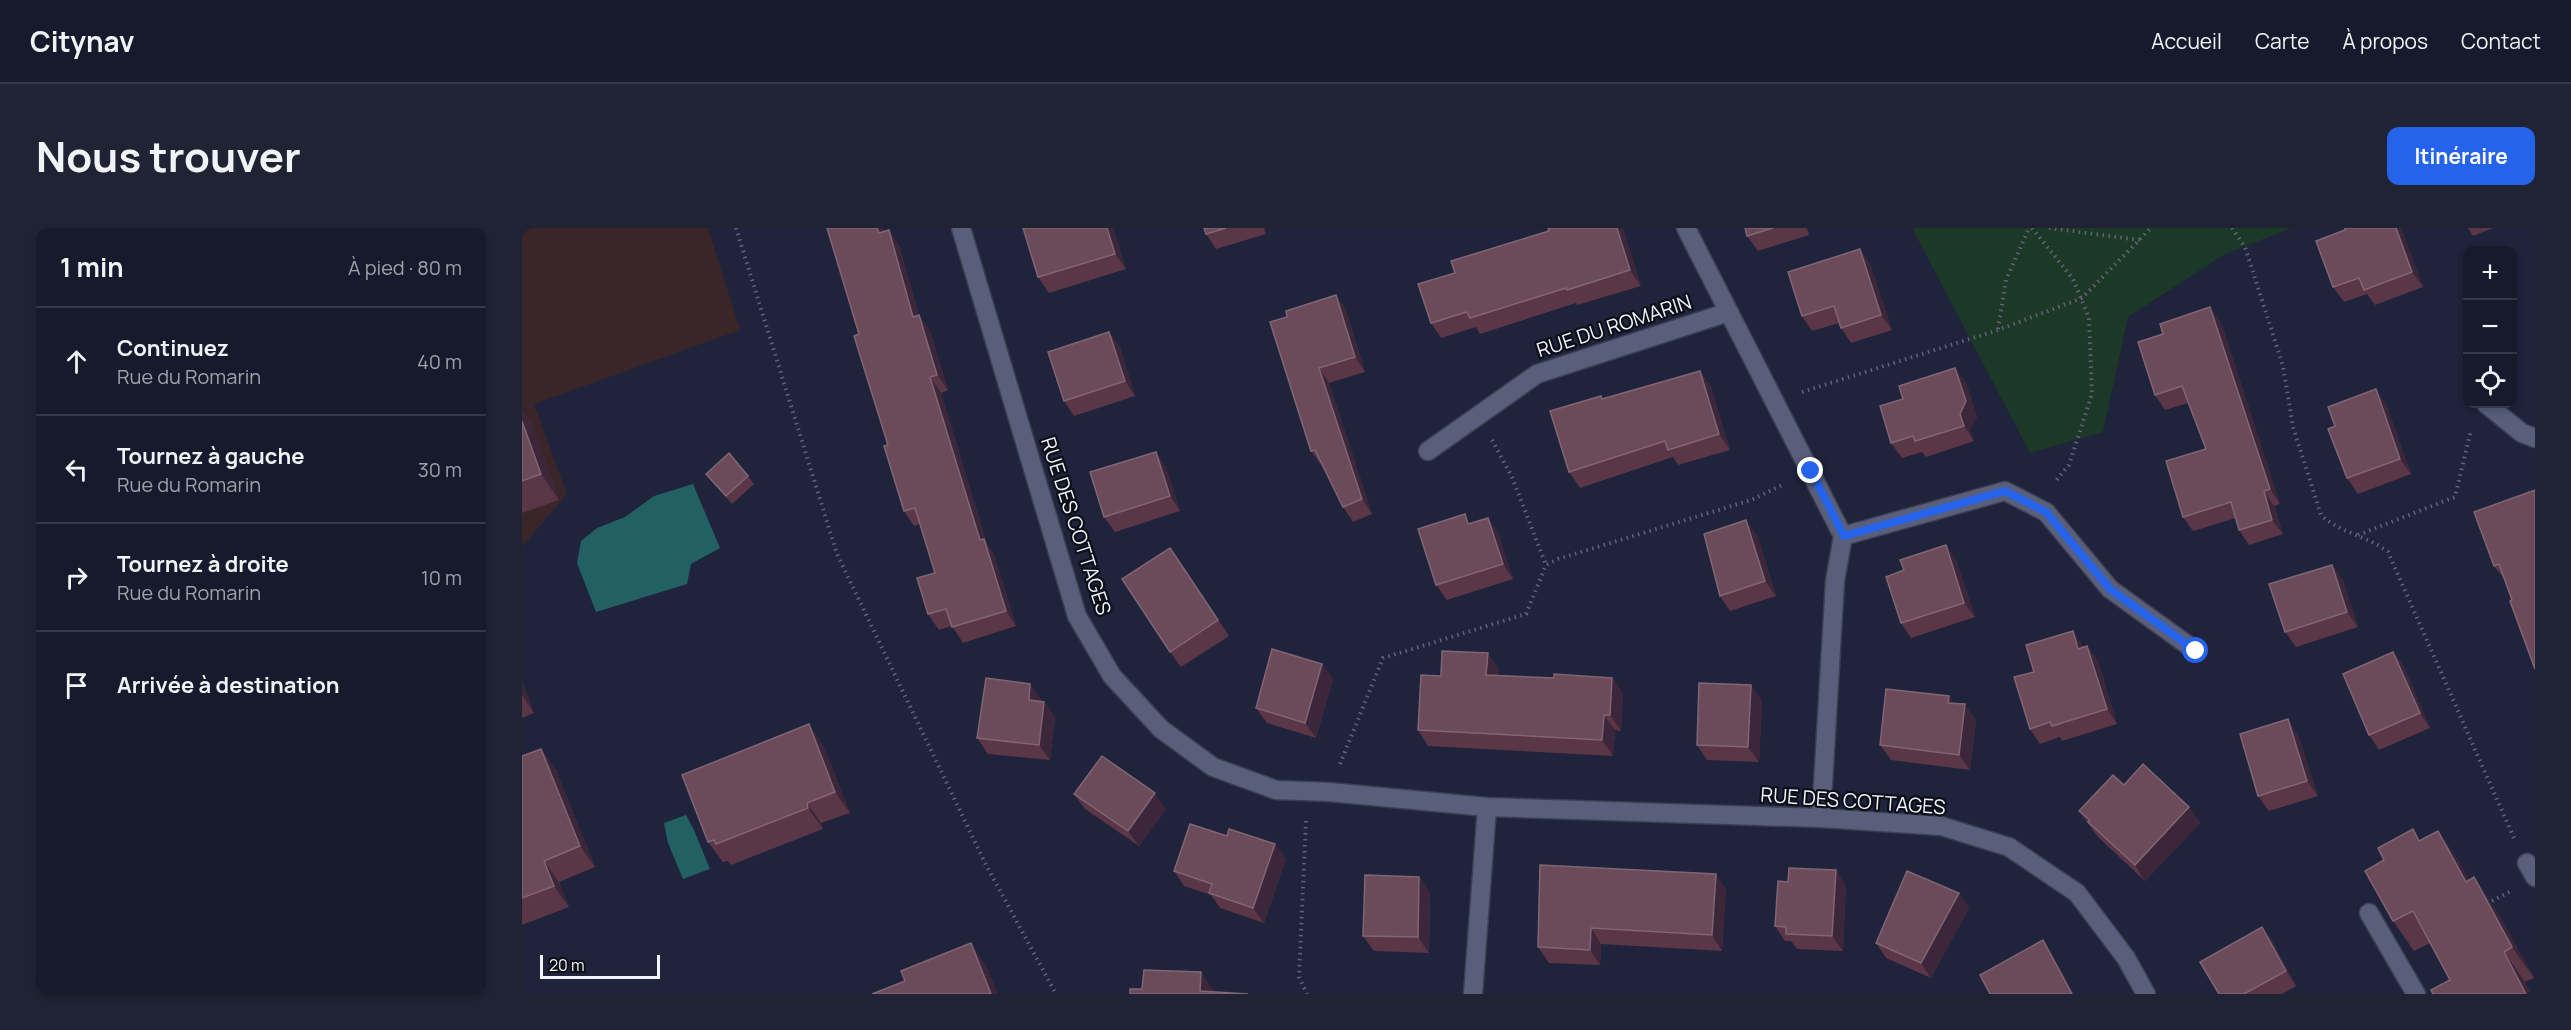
<!DOCTYPE html>
<html lang="fr">
<head>
<meta charset="utf-8">
<style>
	body { margin:0; font-family:Manrope,sans-serif; background:#202334; color:#f1f3f6 }
	.controls { position:absolute; right:18px; top:18px; display:grid; overflow:hidden; border-radius:12px; box-shadow:0 3px 9px #0003 }
	.controls button { width:54px; height:54px; display:grid; place-items:center; padding:0; border:0; border-bottom:2px solid #363848; background:#171a2c; color:#f1f3f6; font:30px sans-serif }
	.scale { position:absolute; left:18px; bottom:15px; width:120px; box-sizing:border-box; padding-left:6px; border:3px solid #f1f3fd; border-top:0; font-size:16px; line-height:21px; white-space:nowrap; color:#f1f3fd; -webkit-text-stroke:4px #0c0e18; paint-order:stroke }
	.stop { position:absolute; width:18px; height:18px; margin:-14px; border:4px solid #2563eb; border-radius:50%; background:#fff }
	.stop.end { background:#2563eb; border-color:#fff; box-shadow:0 2px 6px #0008 }
	.list { margin:0; padding:0; list-style:none }
	h2 { display:flex; justify-content:space-between; align-items:center; height:78px; margin:0; padding:0 24px; font-size:26px }
	h2 small { font-size:20px; font-weight:400; color:#9ea1a9 }
	.list li { display:grid; grid-template-columns:39px 1fr auto; gap:18px; align-items:center; box-sizing:border-box; height:108px; padding:0 24px; border-top:2px solid #363848 }
	.list b { display:block; font-size:22px; white-space:nowrap }
	.list p { margin:0; font-size:20px; white-space:nowrap; color:#9ea1a9 }
	.list em { font-size:20px; font-style:normal; color:#9ea1a9 }
	.icon { flex:none; width:33px; height:33px; fill:none; stroke:currentColor; stroke-width:2; stroke-linecap:round; stroke-linejoin:round }
	.map { position:relative; flex:none; width:2013px; height:766px; overflow:hidden; border-radius:12px }
	header { display:flex; align-items:center; gap:36px; box-sizing:border-box; height:84px; padding:0 30px; background:#171a2c; border-bottom:2px solid #363848 }
	header strong { font-size:28px }
	nav { display:flex; gap:33px; margin-inline-start:auto; font-size:21px }
	.intro { display:flex; align-items:center; justify-content:space-between; box-sizing:border-box; height:144px; padding:0 36px }
	h1 { margin:0; font-size:42px }
	.button { padding:15px 27px; border-radius:12px; background:#2563eb; color:#fff; font-size:21px; font-weight:700 }
	main { display:flex; gap:36px; padding:0 36px }
	aside { flex:1; background:#171a2c; border-radius:12px; box-shadow:0 3px 9px #0003 }
	.map>svg:first-child { display:block }
	.industrial { fill:#3a2628 }
	.green { fill:#1c3826 }
	.water { fill:#236063 }
	.lines { fill:none; stroke-linecap:round; stroke-linejoin:round }
	.minor-casing { stroke:#3c3f52; stroke-width:21 }
	.path { stroke:#606477; stroke-width:4; stroke-dasharray:1.5 4.5; stroke-linecap:butt }
	.minor { stroke:#595f7b; stroke-width:18 }
	.wall { fill:#5a3647 }
	.shaded-wall { fill:#3c263a }
	.building { fill:#6b4b5a; stroke:#806574; stroke-width:1.5 }
	.route { stroke:#2563eb; stroke-width:8 }
	.labels { text-anchor:middle; stroke-width:4.5; stroke-linejoin:round; paint-order:stroke }
	.street-label { font-size:20px; fill:#f1f3fd; stroke:#0c0e18 }
</style>
</head>
<body>
<header>
<strong>Citynav</strong>
<nav><a>Accueil</a><a>Carte</a><a>À propos</a><a>Contact</a></nav>
</header>
<div class="intro"><h1>Nous trouver</h1><a class="button">Itinéraire</a></div>
<main>
<aside>
<h2>1 min<small>À pied · 80 m</small></h2>
<ul class="list">
<li><svg class="icon" aria-label="ahead" viewBox="0 0 24 24"><path d="M12 20V5M6 11l6-6 6 6"/></svg><div><b>Continuez</b><p>Rue du Romarin</p></div><em>40 m</em></li>
<li><svg class="icon" aria-label="left" viewBox="0 0 24 24"><path d="M17 20v-9H6M10 6l-5 5 5 5"/></svg><div><b>Tournez à gauche</b><p>Rue du Romarin</p></div><em>30 m</em></li>
<li><svg class="icon" aria-label="right" viewBox="0 0 24 24"><path d="M7 20v-9h11M14 6l5 5-5 5"/></svg><div><b>Tournez à droite</b><p>Rue du Romarin</p></div><em>10 m</em></li>
<li><svg class="icon" aria-label="arrive" viewBox="0 0 24 24"><path d="M6 21V4h12l-3 4 3 4H6"/></svg><div><b>Arrivée à destination</b></div></li>
</ul>
</aside>
<div class="map">
<svg width="2013" height="766" viewBox="0 0 2013 766">
	<rect width="100%" height="100%" fill="#1f233b"/>
	<path class="industrial" d="M0,0h186l32,102 -206,74 33,90 -45,53z"/>
	<path class="green" d="M1390,0h380l-67,26 -97,63 -25,115 -73,21z"/>
	<g class="water">
		<path d="M171,256l27,64 -29,16 -4,20 -91,28 -19,-49 4,-22 16,-13 28,-11 29,-21z"/>
		<path d="M164,587l8,15 16,39 -27,10 -15,-36 -4,-20z"/>
	</g>
	<g class="lines">
		<defs>
			<g id="minor">
				<path d="M439,0l116,388 35,60 49,53 52,38 63,23 53,2 158,15 334,11 120,8 68,21 68,46 49,65 20,36"/>
				<path d="M1164,0l157,308 -8,45 -14,237"/>
				<path d="M1964,176l36,29 13,5"/>
				<path d="M906,223l109,-77 192,-62"/>
				<path d="M1321,308l162,-45 41,21 64,77 86,62"/>
				<path d="M2005,635l8,14"/>
				<path d="M1847,685l47,81"/>
				<path d="M951,766l14,-187"/>
			</g>
		</defs>
		<use href="#minor" class="minor-casing"/>
		<g class="path">
			<path d="M214,0l101,326 148,309 71,131"/>
			<path d="M1510,0l41,51 16,39 3,76 -23,71 -15,18"/>
			<path d="M1527,0l91,12"/>
			<path d="M1710,0l13,19 38,119 10,61 28,88c19,18 47,21 67,37l126,286"/>
			<path d="M1476,101l8,-49 23,-52"/>
			<path d="M1280,164l196,-62 84,-32 69,-70"/>
			<path d="M970,212l20,37 34,88"/>
			<path d="M1836,307l97,-38 16,-67"/>
			<path d="M818,536l43,-106 143,-44 20,-49 12,-6 193,-59 33,-16"/>
			<path d="M784,593l-7,156 8,17"/>
			<path d="M1970,673l19,-10"/>
		</g>
		<use href="#minor" class="minor"/>
	</g>
	<g class="wall">
		<path d="M591,0l13,41 -77,24 -11,-16z"/>
		<path d="M682,0h63l-3,1 2,5 -50,15 -10,-15z"/>
		<path d="M1101,0l18,58 -64,19 -1,-2 -96,31 -4,-7 -35,11 -10,-15z"/>
		<path d="M1223,0h62l2,7 -51,16 -11,-15z"/>
		<path d="M1879,0l22,59 -48,18 -8,-11 -23,8 -11,-15z"/>
		<path d="M1946,0h25l-20,8z"/>
		<path d="M362,3l15,14 20,71 11,15 18,59 -7,3 46,151 7,10 22,72 -53,17 -11,-17 -13,4 -11,-16 7,-41 -15,-49 -6,2 -10,-15 -45,-177z"/>
		<path d="M1348,36l22,66 -41,13 -10,-15 -2,-5 -27,8 -10,-15z"/>
		<path d="M814,67l10,15 19,62 -36,11 43,131 -19,8 -10,-15 -20,-41h-1l-11,-15 -24,-134z"/>
		<path d="M1699,94l59,182 -6,2 9,28 -34,11 -10,-15 -3,-12 -43,13 -10,-14 23,-68 -18,-46 -23,7 -10,-15z"/>
		<path d="M598,119l15,49 -61,20 -10,-15z"/>
		<path d="M1433,140l11,15 11,34 -7,12 4,12 -48,16 -4,-5 -20,6 -11,-15 12,-44z"/>
		<path d="M1178,143l11,16 19,63 -52,15 -5,-8 -93,31 -11,-16 34,-73z"/>
		<path d="M1864,176l25,70 -53,20 -11,-16z"/>
		<path d="M0,182l10,14 27,76 -37,13z"/>
		<path d="M644,239l14,44 -65,21 -11,-15z"/>
		<path d="M184,246l42,2 6,8 -22,20 -20,-22z"/>
		<path d="M2013,262l-23,110 -7,-20 -11,-14z"/>
		<path d="M966,290l10,15 15,46 -66,21 -11,-15 35,-62z"/>
		<path d="M1235,307l19,61 -46,15 -10,-15z"/>
		<path d="M1434,332l19,57 -64,21 -10,-15z"/>
		<path d="M659,335l48,73 -48,31 -11,-15z"/>
		<path d="M1821,352l15,47 -62,20 -11,-15z"/>
		<path d="M1561,418l1,1 3,-1 11,15 19,63 -55,17 -2,-4 -20,7 -10,-15 4,-57z"/>
		<path d="M1871,424l11,15 26,61 -51,22 -10,-15z"/>
		<path d="M800,436l11,15 -17,59 -49,-15 -11,-15z"/>
		<path d="M977,441l-1,7 56,2h58l11,15 -2,38 -6,-1 -2,26 -185,-10 -10,-16z"/>
		<path d="M0,453l12,32 -12,5z"/>
		<path d="M508,456l11,16v1l3,1 11,15 -5,43 -62,-6 -11,-16z"/>
		<path d="M1240,472l-3,62 -52,-2 -10,-15z"/>
		<path d="M1432,475l22,17 -6,50 -79,-10 -11,-15z"/>
		<path d="M1776,507l20,61 -49,15 -11,-15z"/>
		<path d="M301,517l27,68 -29,10 2,6 -92,36 -3,-4 -5,1 -15,-20z"/>
		<path d="M19,521l15,21 39,97 -36,15 10,25 -47,18v-169z"/>
		<path d="M1602,557l65,22 11,16 -55,58 -47,-44 -19,-26z"/>
		<path d="M552,566l92,15 -27,37 -54,-37z"/>
		<path d="M705,608l48,8 11,15 -22,64 -44,-15 -9,-13 -27,-9 -10,-15z"/>
		<path d="M1898,612l39,21 10,19 26,28 39,70 -9,4 6,12h-98l17,-14 -20,-37 -16,8 -21,-30z"/>
		<path d="M1018,637l186,24 -4,62 -121,-7 -1,21 -51,-2 -11,-16z"/>
		<path d="M897,649l11,15 -1,61 -55,-2 -11,-15z"/>
		<path d="M1324,657l-3,66 -46,-2 -6,-8h-6l-10,-15z"/>
		<path d="M1437,665l10,15 -38,70 -45,-20 -10,-15z"/>
		<path d="M1740,699l11,15 23,44 -14,8h-63z"/>
	</g>
	<g class="shaded-wall">
		<path d="M355,0h6l6,20 -10,-15z"/>
		<path d="M585,0h6l13,41 -11,-15z"/>
		<path d="M1095,0h6l18,58 -11,-16z"/>
		<path d="M1874,0h5l22,59 -11,-15z"/>
		<path d="M367,2l10,15 20,71 11,15 18,59 -11,-15 -24,-58z"/>
		<path d="M1338,21l10,15 22,66 -11,-15z"/>
		<path d="M814,67l10,15 19,62 -10,-15z"/>
		<path d="M1688,79l11,15 59,182 -10,-15z"/>
		<path d="M587,104l11,15 15,49 -10,-15z"/>
		<path d="M797,140l10,15 43,131 -10,-15z"/>
		<path d="M1433,140l11,15 11,34 -7,12 4,12 -10,-15 -4,-12z"/>
		<path d="M1178,143l11,16 19,63 -11,-16z"/>
		<path d="M408,149l11,16 46,151 7,10 22,72 -10,-15 -26,-71z"/>
		<path d="M1854,161l10,15 25,70 -11,-15z"/>
		<path d="M0,182l10,14 27,76 -18,-26 -19,-53z"/>
		<path d="M634,224l10,15 14,44 -10,-15z"/>
		<path d="M1742,263l10,15 9,28 -11,-14z"/>
		<path d="M966,290l10,15 15,46 -10,-15z"/>
		<path d="M1224,292l11,15 19,61 -11,-15z"/>
		<path d="M1424,317l10,15 19,57 -11,-14z"/>
		<path d="M1810,337l11,15 15,47 -11,-15z"/>
		<path d="M1551,403l10,15 6,18 -11,-15z"/>
		<path d="M1565,418l11,15 19,63 -10,-15z"/>
		<path d="M1871,424l11,15 26,61 -10,-15z"/>
		<path d="M966,425l11,16 -2,22 -11,-16z"/>
		<path d="M800,436l11,15 -17,59 -11,-15z"/>
		<path d="M1090,450l11,15 -2,38 -11,-16z"/>
		<path d="M0,453l12,32 -12,-18z"/>
		<path d="M508,456l11,16 -1,16 -11,-16z"/>
		<path d="M1229,457l11,15 -3,62 -11,-15z"/>
		<path d="M1427,468l11,16 -12,-9z"/>
		<path d="M522,474l11,15 -5,43 -11,-15z"/>
		<path d="M1443,476l11,16 -6,50 -11,-15z"/>
		<path d="M1082,487l11,15 -2,26 -11,-16z"/>
		<path d="M1766,491l10,16 20,61 -11,-15z"/>
		<path d="M287,496l14,21 27,68 -15,-21z"/>
		<path d="M19,521l15,21 39,97 -15,-21z"/>
		<path d="M633,565l11,16 -27,37 -11,-15z"/>
		<path d="M285,575l14,20 2,6 -15,-21z"/>
		<path d="M1667,579l11,16 -55,58 -10,-16z"/>
		<path d="M1916,603l21,30 28,51 -21,-30z"/>
		<path d="M753,616l11,15 -22,64 -11,-15z"/>
		<path d="M22,633l15,21 10,25 -15,-21z"/>
		<path d="M1314,642l10,15 -3,66 -11,-15z"/>
		<path d="M1194,646l10,15 -4,62 -10,-16z"/>
		<path d="M897,649l11,15 -1,61 -11,-16z"/>
		<path d="M1952,649l21,31 39,70 -22,-31z"/>
		<path d="M1437,665l10,15 -38,70 -10,-15z"/>
		<path d="M1740,699l11,15 23,44 -10,-15z"/>
		<path d="M1069,700l10,16 -1,21 -10,-15z"/>
		<path d="M1521,712l9,14 22,40h-2z"/>
		<path d="M449,715l17,26 10,25h-7z"/>
		<path d="M1982,724l21,30 6,12h-5z"/>
		<path d="M679,744l14,20 -15,-1z"/>
	</g>
	<g class="building">
		<path d="M305,0h50l2,5 10,-3 24,87 6,-2 18,60 -7,2 50,163 4,-1 22,72 -54,16 -6,-18 -18,5 -11,-36 18,-5 -20,-65 -11,3 -20,-65 4,-1 -34,-109 5,-2z"/>
		<path d="M501,0h84l8,26 -77,23z"/>
		<path d="M682,0h22l-20,6z"/>
		<path d="M1026,0h69l13,42 -63,20 -1,-2 -96,30 -3,-6 -36,11 -13,-39 37,-11 -4,-12 98,-30z"/>
		<path d="M1223,0h28l-26,8z"/>
		<path d="M1823,0h51l16,44 -48,18 -5,-12 -26,9 -17,-46 29,-11z"/>
		<path d="M1338,21l21,66 -40,13 -7,-22 -32,10 -14,-44z"/>
		<path d="M814,67l19,62 -36,11 43,131 -19,8 -28,-57 -4,1 -41,-129 17,-5 -1,-6z"/>
		<path d="M1688,79l60,182 -6,2 8,29 -33,10 -8,-28 -48,15 -17,-56 40,-12 -24,-63 -27,9 -17,-53 25,-8 -3,-10z"/>
		<path d="M587,104l16,49 -61,20 -16,-49z"/>
		<path d="M1433,140l11,33 -6,13 4,12 -49,15 -2,-5 -22,7 -11,-37 23,-7 -4,-13z"/>
		<path d="M1178,143l19,63 -51,16 -3,-9 -96,31 -19,-61 51,-15 1,3z"/>
		<path d="M1854,161l24,70 -53,19 -19,-49 7,-3 -7,-19z"/>
		<path d="M0,193l19,53 -19,7z"/>
		<path d="M634,224l14,44 -66,21 -14,-45z"/>
		<path d="M207,225l19,23 -22,20 -20,-22z"/>
		<path d="M2013,262v179l-25,-68 2,-1 -13,-36 -5,2 -20,-54z"/>
		<path d="M943,286l3,10 20,-6 15,46 -67,21 -18,-56z"/>
		<path d="M1224,292l19,61 -45,15 -16,-62z"/>
		<path d="M1424,317l18,58 -63,20 -15,-46 18,-7 -4,-10z"/>
		<path d="M648,320l48,72 -48,32 -48,-73z"/>
		<path d="M1810,337l15,47 -62,20 -16,-48z"/>
		<path d="M1551,403l5,18 9,-3 20,63 -55,17 -2,-4 -20,7 -16,-52 20,-5 -8,-27z"/>
		<path d="M750,421l50,15 -17,59 -49,-15z"/>
		<path d="M920,423l46,2 -2,22 68,3v-4l58,4 -2,37h-6l-2,25 -184,-10 3,-55 20,1z"/>
		<path d="M1871,424l27,61 -51,22 -26,-61z"/>
		<path d="M464,450l44,6 -1,16 15,2 -5,43 -62,-7z"/>
		<path d="M1177,455l52,2 -3,62 -51,-2z"/>
		<path d="M1364,461l63,7 -1,7 17,1 -6,51 -79,-10z"/>
		<path d="M1766,491l19,62 -49,15 -18,-62z"/>
		<path d="M287,496l26,68 -28,11 1,5 -92,36 -2,-4 -6,2 -26,-67z"/>
		<path d="M19,521l39,97 -36,15 10,25 -32,12v-142z"/>
		<path d="M580,528l53,37 -27,38 -54,-37z"/>
		<path d="M1621,536l46,43 -54,58 -47,-43 2,-2 -11,-9 34,-36 11,10z"/>
		<path d="M668,596l37,12 2,-7 46,15 -22,64 -44,-15 3,-9 -38,-13z"/>
		<path d="M1891,601l6,12 19,-10 28,51 8,-5 38,70 -8,5 22,42h-93l-2,-4 19,-10 -37,-69 -20,10 -28,-50 19,-11 -6,-12z"/>
		<path d="M1018,637l176,9 -4,61 -121,-7 -1,22 -52,-3z"/>
		<path d="M1267,640l47,2 -4,66 -46,-2v-7l-11,-1 3,-45 10,1z"/>
		<path d="M1385,643l52,22 -38,70 -45,-20z"/>
		<path d="M843,647l54,2 -1,60 -55,-1z"/>
		<path d="M1740,699l24,44 -42,23h-25l-19,-32z"/>
		<path d="M1521,712l29,54h-82l-10,-19z"/>
		<path d="M449,715l20,51h-119l33,-13 -4,-10z"/>
		<path d="M622,742l57,2 -1,19 48,3h-118v-5h12z"/>
	</g>
	<g class="lines">
		<path class="route" d="M1289,243l33,65 161,-45 41,21 64,77 86,62"/>
	</g>
	<g class="labels">
		<g class="street-label">
			<text transform="translate(1092 98) rotate(-18)" y="7">RUE DU ROMARIN</text>
			<text transform="translate(554 298) rotate(72)" y="7">RUE DES COTTAGES</text>
			<text transform="translate(1331 573) rotate(4)" y="7">RUE DES COTTAGES</text>
		</g>
	</g>
</svg>
<div class="controls">
<button>+</button>
<button>−</button>
<button><svg class="icon" aria-label="locate" viewBox="0 0 24 24"><circle cx="12" cy="12" r="6"/><path d="M12 2v4M12 18v4M2 12h4M18 12h4"/></svg></button>
</div>
<div class="scale">20 m</div>
<div class="stop" style="left:1674px;top:423px"></div>
<div class="stop end" style="left:1289px;top:243px"></div>
</div>
</main>
</body>
</html>
